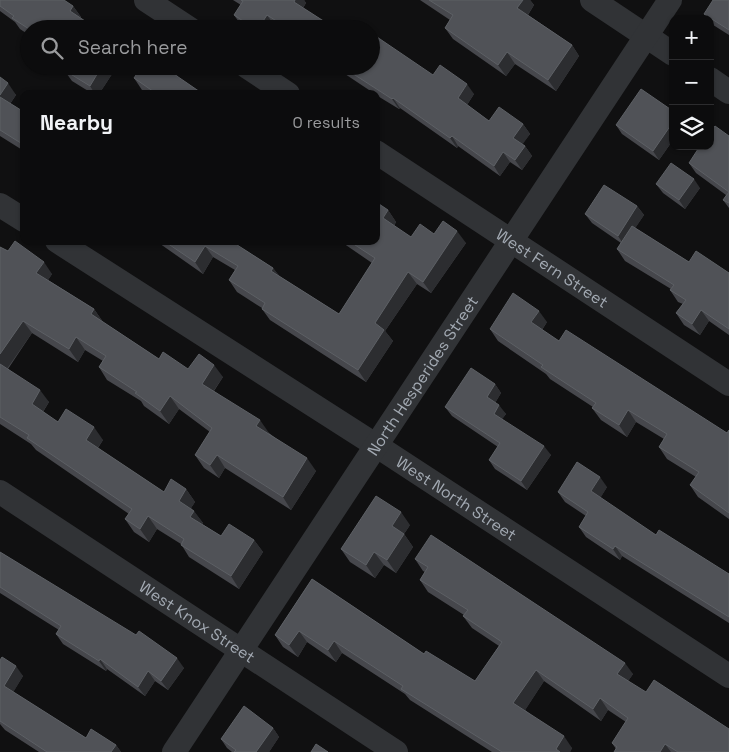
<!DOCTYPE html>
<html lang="en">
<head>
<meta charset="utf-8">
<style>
	body { margin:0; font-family:"Space Grotesk",sans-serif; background:#151516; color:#f1f3f6 }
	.controls { position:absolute; right:15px; top:15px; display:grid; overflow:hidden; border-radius:10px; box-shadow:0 1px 4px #0004 }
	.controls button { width:45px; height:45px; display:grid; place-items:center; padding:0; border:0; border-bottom:1px solid #2c2c2e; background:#0c0c0d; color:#f1f3f6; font:25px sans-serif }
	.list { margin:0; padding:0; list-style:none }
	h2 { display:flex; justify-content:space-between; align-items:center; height:65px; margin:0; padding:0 20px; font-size:21px }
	h2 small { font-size:16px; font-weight:400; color:#9a9b9d }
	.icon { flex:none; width:28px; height:28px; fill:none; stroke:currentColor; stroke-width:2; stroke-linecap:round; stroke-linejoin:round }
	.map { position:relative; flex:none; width:729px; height:752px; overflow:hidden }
	.search { position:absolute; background:#0c0c0d; box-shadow:0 1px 4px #0004; left:20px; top:20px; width:360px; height:55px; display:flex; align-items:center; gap:12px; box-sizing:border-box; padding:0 18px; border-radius:28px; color:#9a9b9d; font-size:19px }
	.panel { position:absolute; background:#0c0c0d; box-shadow:0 1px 4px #0004; left:20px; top:90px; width:360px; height:155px; border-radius:10px }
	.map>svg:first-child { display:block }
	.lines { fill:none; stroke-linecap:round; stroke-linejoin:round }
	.minor { stroke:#313336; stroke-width:24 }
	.wall { fill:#46474c }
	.shaded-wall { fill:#2c2d30 }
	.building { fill:#505257; stroke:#5d6065 }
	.labels { text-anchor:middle; stroke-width:4.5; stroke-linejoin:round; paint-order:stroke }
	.street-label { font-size:16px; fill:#a2a9b2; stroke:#0b0b0c }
</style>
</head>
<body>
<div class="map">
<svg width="729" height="752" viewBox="0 0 729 752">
	<rect width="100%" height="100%" fill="#101011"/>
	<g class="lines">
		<g class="minor">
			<path d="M146,0l44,29"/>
			<path d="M592,0l81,54"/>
			<path d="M246,66l42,28"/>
			<path d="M710,79l19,13"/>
			<path id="s1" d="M376,152l353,232"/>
			<path d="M0,205l24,15"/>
			<path id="s2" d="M57,241l320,205 352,230"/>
			<path id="s3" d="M0,492l396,260"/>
			<path id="s4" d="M174,752l496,-752"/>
		</g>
	</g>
	<g class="wall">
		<path d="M0,0l73,6 8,11 -1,1 -51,11v6l-9,-6 -5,-7 -15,-11z"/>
		<path d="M233,0h71l2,3 -3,5 33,21h-56l-6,-4 -2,4h-26l-5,-4 -7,-10 7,-10z"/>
		<path d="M420,0h110l4,5 -6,10 44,30 7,11 -23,35 -41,-27 -9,12 -53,-37 -8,-11 5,-8z"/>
		<path d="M729,0v35l-19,-12v-4h-3l-3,-5z"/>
		<path d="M333,66h38l62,9 41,19 -7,11 22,16 34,3 7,10 -8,10 3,2 7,10 -10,14 -12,-8 -10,14 -42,-30 -1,2 -57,-40 -1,1 -23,-14v-1h-1z"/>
		<path d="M116,68l-17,26h-6l-21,-13 -8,-11z"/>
		<path d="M0,77l16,18 -6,9 14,8v39l-24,-15z"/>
		<path d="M134,78h44l25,16h-55l-6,-4z"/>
		<path d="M673,111v29l-14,20 -37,-26 -6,-9z"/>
		<path d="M729,136v72l-6,-8 3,-5 -30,-22 -7,-10z"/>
		<path d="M656,184l44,4 -15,21 -22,-16z"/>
		<path d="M637,206l7,9 -9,13 54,34 40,11v62l-20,-14 -9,14 -16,-10 -8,-12 7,-9 -5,-2 -8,-12 1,-1 -46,-28 -8,-12 4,-6 -29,-20 -7,-9z"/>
		<path d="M388,210l8,12 -2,4 17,11 23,-3 32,9 -35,50 -14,-9 -32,47 8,10 -27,41 -96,-62 -8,-11v-1l-25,-16 -8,-12 6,-10 -22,-13 -10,17 -47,-33h75l42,27 6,8 60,38 33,-51 -32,-22h36z"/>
		<path d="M0,247l52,27 -4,6 46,29 9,13 56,37 29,10 35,8 -9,14 55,42 47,38 -25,39 -66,-42 -6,10 -15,-10 -9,-13 15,-23 -31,-23 -10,15 -25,-18 -3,-5 -34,-21 -8,-13 4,-6 -18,-11 -7,12 -46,-29 -24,36 41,33 -6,10 15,10 45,18 -5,8 66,44 22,-3 9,13 -4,6 12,15 -1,1 19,12 33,4 9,12 -24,37 -50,-32 -8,-13 -24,-15 -8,13 -15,-10 -9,-13 4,-5 -93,-64 -5,-6 -31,-20z"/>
		<path d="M547,322l-5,8 17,11 168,92 2,-3v89l-31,-22 -8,-12 6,-8 -29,-18 -8,-12 5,-8 -28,-17 -9,15 -26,-17 -9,-12 1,-1 -43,-28 -4,-5 -48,-33 -8,-12z"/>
		<path d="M495,384l6,9 -6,10 11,11 -4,5 49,36 -24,35 -32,-21 -6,-9 9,-13 -46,-31 -7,-9z"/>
		<path d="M607,487l-7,11 56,37 73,39v49l-107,-67 -2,4 -34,-23 -7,-10 7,-11 -21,-14 -7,-10z"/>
		<path d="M410,525l-6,9 9,13 -17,26 -12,-8 -9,13 -25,-16 -9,-13z"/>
		<path d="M0,552l184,116 -16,22 -13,-9 -10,15 -38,-27 -1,2 -43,-27 -7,-10 3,-4 -59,-37z"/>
		<path d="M415,559l218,115 -5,7 101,71h-115l2,-3 -4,-6 14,-21 -18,-12 -7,11 -57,-40 -19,29 47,38 -2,4h-78l-82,-52 -5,-6 -63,-41 -6,9 -29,-20 -9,15 -15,-10 -8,-12 37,-56 112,75 51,27 24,-35 -27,-18 -9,-12 1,-1 -36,-23 -8,-12 5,-8 -2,-1z"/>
		<path d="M0,660l23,16 -10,16 73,46 30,7 5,7h-82l-34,-22 -5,-6z"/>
		<path d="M273,728l6,9 -10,15h-37l-5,-4 -6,-9z"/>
	</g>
	<g class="shaded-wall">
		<path d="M295,0h9l2,3 -6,9 -6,-10z"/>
		<path d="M523,0h7l4,5 -9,14 -8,-11z"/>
		<path d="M73,6l8,11 -4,5 -7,-11z"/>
		<path d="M267,15l7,10 -2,4h-14z"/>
		<path d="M572,45l7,11 -23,35 -8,-11z"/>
		<path d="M507,52l8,12 -9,12 -8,-11z"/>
		<path d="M102,66h13l1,2 -17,26h-4l-5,-8z"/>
		<path d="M173,69l8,12 -10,-9z"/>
		<path d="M8,83l8,12 -9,13 -7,-10v-3z"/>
		<path d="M467,84l7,10 -9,14 -7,-10z"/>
		<path d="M393,98l7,10 -1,1 -7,-10z"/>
		<path d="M673,122v18l-14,20 -6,-9z"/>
		<path d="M523,124l7,10 -10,14 -7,-10z"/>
		<path d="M452,136l6,10 -1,2 -7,-10z"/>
		<path d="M525,146l7,10 -10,14 -7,-10z"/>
		<path d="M503,152l7,10 -10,14 -6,-10z"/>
		<path d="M694,179l6,9 -15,21 -6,-9z"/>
		<path d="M637,206l7,9 -20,30 -6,-9z"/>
		<path d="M388,210l8,12 -5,8 -8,-12z"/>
		<path d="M457,231l9,12 -35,50 -8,-11z"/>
		<path d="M205,246l8,11 -10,17 -8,-12z"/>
		<path d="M44,262l8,12 -7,11 -9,-12z"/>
		<path d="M273,268l9,11 -11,-8z"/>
		<path d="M408,272l9,12 -32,47 8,10 -27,41 -8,-12 17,-47z"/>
		<path d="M94,309l9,13 -12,-8z"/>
		<path d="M701,310l8,11 -9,14 -8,-11z"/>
		<path d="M539,311l8,11 -8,12 -8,-12z"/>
		<path d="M23,321l9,12 -28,40 -4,-6v-13z"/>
		<path d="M76,337l9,13 -7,12 -9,-13z"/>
		<path d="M214,365l9,12 -13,19 -8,-12z"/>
		<path d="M495,384l6,9 -8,13 -6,-9z"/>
		<path d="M40,390l9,12 -9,14 -8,-12z"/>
		<path d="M170,396l9,13 -10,15 -9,-13z"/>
		<path d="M499,405l7,9 -6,8 -6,-8z"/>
		<path d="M628,410l8,12 -9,15 -8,-12z"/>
		<path d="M260,420l9,13 -4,5 -9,-12z"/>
		<path d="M94,427l9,13 -9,13 -8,-13z"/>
		<path d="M544,446l7,9 -24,35 -6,-9z"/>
		<path d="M217,455l8,13 -6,10 -9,-13z"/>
		<path d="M307,458l9,13 -25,39 -8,-13z"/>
		<path d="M600,477l7,10 -9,15 -7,-11z"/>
		<path d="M186,489l9,13 -8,12 -8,-13z"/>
		<path d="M194,511l9,12 -4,6 -9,-12z"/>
		<path d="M401,512l9,13 -6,9 9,13 -17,26 -9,-13 5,-34z"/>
		<path d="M148,516l9,13 -8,13 -9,-13z"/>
		<path d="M254,540l9,12 -24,37 -8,-13z"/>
		<path d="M615,546l7,10 -2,4 -7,-11z"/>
		<path d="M374,552l10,13 -9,13 -9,-13z"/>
		<path d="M299,631l8,11 -9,15 -9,-12z"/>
		<path d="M334,641l8,12 -6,9 -8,-12z"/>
		<path d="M177,658l7,10 -16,22 -7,-9z"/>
		<path d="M100,659l7,10 -1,2 -7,-10z"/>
		<path d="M625,663l8,11 -8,12 -8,-12z"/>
		<path d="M16,666l7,10 -12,20 -7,-10z"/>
		<path d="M536,670l8,11 -22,34 -9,-12z"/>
		<path d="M148,671l7,10 -10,15 -7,-9z"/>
		<path d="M600,698l8,12 -7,11 -8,-12z"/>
		<path d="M273,728l6,9 -10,15h-13z"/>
		<path d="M564,736l8,12 -2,4h-12l-2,-3z"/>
		<path d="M665,744l6,8h-11z"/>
		<path d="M116,745l5,7h-10z"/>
	</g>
	<g class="building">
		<path d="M0,0h64l9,6 -3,5 27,18h-68l-17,-11 2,-2 -14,-10z"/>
		<path d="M241,0h54l-1,2 42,27h-47l-22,-14 -9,14h-3l-21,-14 9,-14z"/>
		<path d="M429,0h94l-6,8 55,37 -24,35 -41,-28 -9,13 -53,-37 8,-13z"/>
		<path d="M713,0h16v30l-25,-16z"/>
		<path d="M377,37l56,38 7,-10 27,19 -9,14 31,23 10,-14 24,17 -10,14 12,8 -10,14 -12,-8 -9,14 -42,-30 -2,2 -57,-40 -1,1 -51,-33h30v-21z"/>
		<path d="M66,66h36l-12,20 -26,-16z"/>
		<path d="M142,66h26l5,3 -2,3 32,22h-46l-23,-16z"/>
		<path d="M0,77l8,6 -8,12z"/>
		<path d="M641,89l32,22v11l-20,29 -37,-26z"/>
		<path d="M0,97l24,15v33l-24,-15z"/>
		<path d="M715,126l14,10v67l-6,-3 6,-8 -40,-29 11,-17h10v-14z"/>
		<path d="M671,163l23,16 -15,21 -23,-16z"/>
		<path d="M604,185l33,21 -19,30 -33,-22z"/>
		<path d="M376,202l12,8 -5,8 28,19 9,-13 14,10 9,-13 14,10 -34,51 -15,-10 -33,51 9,7 -26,40 -96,-61 3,-6 -36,-23 9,-14 -33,-20 -10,16 -31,-21h67l42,27 -2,3 68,43 36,-56 -26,-17h27z"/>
		<path d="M632,226l57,36 7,-11 33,22v56l-28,-19 -9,14 -16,-11 10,-13 -16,-10 4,-5 -57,-36z"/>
		<path d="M15,241l29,21 -8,11 58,36 -3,5 68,45 4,-7 25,17 11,-15 15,11 -12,19 58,36 -4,6 51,32 -24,39 -66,-42 -7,10 -15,-10 17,-27 -42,-32 -10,15 -25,-18 2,-1 -38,-25 7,-11 -30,-19 -7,12 -46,-28 -23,33v-107l8,4z"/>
		<path d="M513,293l26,18 -8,11 28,19 7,-11 161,103 2,-3v83l-39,-28 9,-13 -40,-25 8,-13 -39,-24 -9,15 -27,-17 4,-5 -55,-36 2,-2 -53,-36z"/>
		<path d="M0,364l40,26 -8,14 26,18 8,-13 28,18 -8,13 78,52 7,-13 15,10 -7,12 15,10 -4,6 31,19 8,-12 25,16 -23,36 -50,-31 3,-6 -36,-23 -8,13 -15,-10 7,-10 -105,-71 2,-3 -29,-18z"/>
		<path d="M471,368l24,16 -8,13 12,8 -5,9 50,32 -23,35 -32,-21 11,-17 -55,-36z"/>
		<path d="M577,462l23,15 -9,14 65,44 3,-5 70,44v43l-114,-71 -2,3 -34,-22 9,-15 -30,-20z"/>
		<path d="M376,496l25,16 -9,14 12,8 -17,26 -13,-8 -8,13 -25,-16z"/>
		<path d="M431,535l194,128 -8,11 29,18 8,-12 75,49v23h-51l-13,-8 -5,8h-46l3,-5 -5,-4 16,-25 -28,-20 -7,11 -57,-39 -23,33 51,33 -8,13 4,3h-58l-101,-63 2,-3 -69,-45 -6,9 -29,-19 -10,14 -14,-10 37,-56 112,75 2,-3 49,30 27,-39 -39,-26 5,-6 -48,-30 8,-13 -13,-8z"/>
		<path d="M0,552l136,83 3,-4 38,27 -16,23 -13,-10 -10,16 -38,-28 -1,2 -43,-27 5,-8 -61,-39z"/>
		<path d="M2,657l14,9 -12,20 82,52 5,-9 25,16 -5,7h-64l-47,-31v-61z"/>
		<path d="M244,706l29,22 -17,24h-22l2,-2 -15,-11z"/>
		<path d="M316,744l12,8h-17z"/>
	</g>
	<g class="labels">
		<g class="street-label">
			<text dy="6" stroke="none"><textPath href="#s1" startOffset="211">West Fern Street</textPath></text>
			<text dy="6" stroke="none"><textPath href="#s4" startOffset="451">North Hesperides Street</textPath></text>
			<text dy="6" stroke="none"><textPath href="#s2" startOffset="475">West North Street</textPath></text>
			<text dy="6" stroke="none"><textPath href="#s3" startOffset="236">West Knox Street</textPath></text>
		</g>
	</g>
</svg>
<div class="controls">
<button>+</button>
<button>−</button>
<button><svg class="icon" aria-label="layers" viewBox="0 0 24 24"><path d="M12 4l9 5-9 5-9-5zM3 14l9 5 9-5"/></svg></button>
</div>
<div class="search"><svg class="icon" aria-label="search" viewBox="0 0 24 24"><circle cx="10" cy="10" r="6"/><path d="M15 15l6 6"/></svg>Search here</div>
<section class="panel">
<h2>Nearby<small>0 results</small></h2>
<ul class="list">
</ul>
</section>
</div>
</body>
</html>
